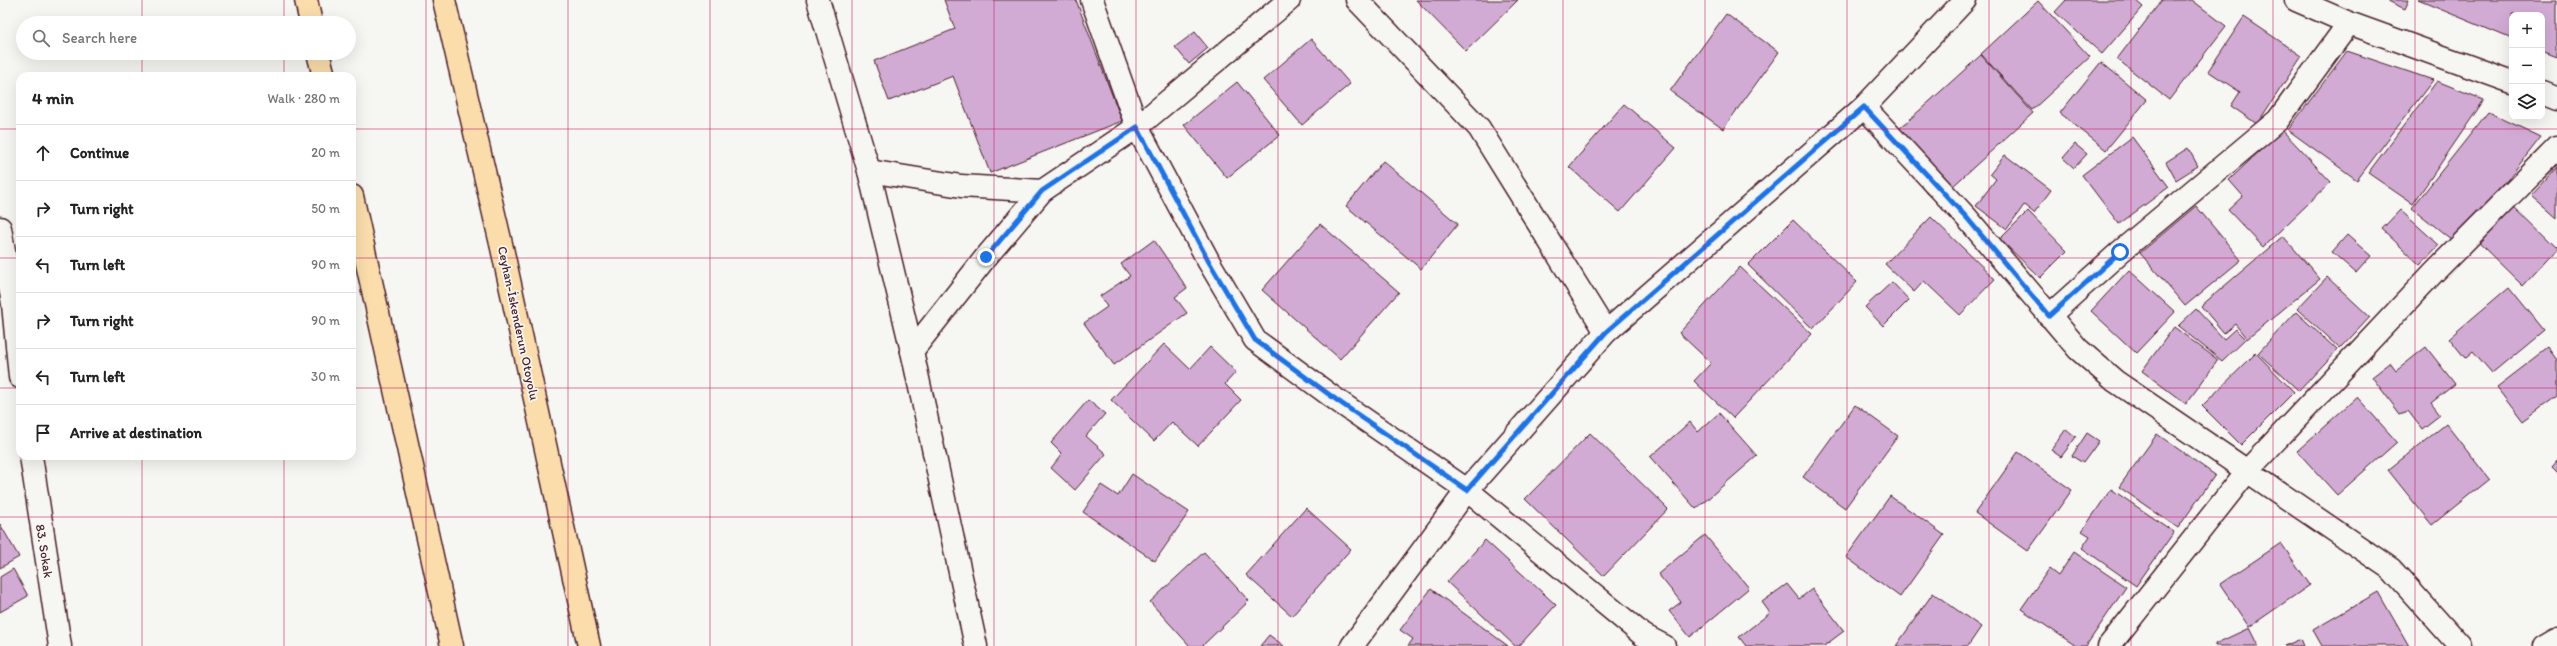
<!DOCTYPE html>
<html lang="en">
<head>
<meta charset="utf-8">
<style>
	body { margin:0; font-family:Itim,sans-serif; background:#f6f6f6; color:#222 }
	.controls { position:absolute; right:12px; top:12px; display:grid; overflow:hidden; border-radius:8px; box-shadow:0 4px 16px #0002 }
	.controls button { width:36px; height:36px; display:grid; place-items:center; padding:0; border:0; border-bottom:1px solid #e0e0e0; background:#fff; color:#222; font:20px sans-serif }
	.stop { position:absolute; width:12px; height:12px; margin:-9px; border:3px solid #1a73e8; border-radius:50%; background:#fff }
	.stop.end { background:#1a73e8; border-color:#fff; box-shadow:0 1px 4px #0008 }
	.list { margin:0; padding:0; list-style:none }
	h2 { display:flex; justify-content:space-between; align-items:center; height:52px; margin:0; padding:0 16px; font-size:17px }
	h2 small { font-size:13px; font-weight:400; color:#767676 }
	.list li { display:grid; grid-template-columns:26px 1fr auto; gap:12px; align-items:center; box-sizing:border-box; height:56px; padding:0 16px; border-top:1px solid #e0e0e0 }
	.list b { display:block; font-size:15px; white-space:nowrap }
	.list em { font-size:13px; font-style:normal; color:#767676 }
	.icon { flex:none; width:22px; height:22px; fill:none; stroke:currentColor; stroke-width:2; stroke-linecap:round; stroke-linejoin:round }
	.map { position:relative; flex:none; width:2557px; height:646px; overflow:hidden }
	.search { position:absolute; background:#fff; box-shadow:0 4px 16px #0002; left:16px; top:16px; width:340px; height:44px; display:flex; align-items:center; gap:10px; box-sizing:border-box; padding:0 14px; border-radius:22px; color:#767676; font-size:15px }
	.panel { position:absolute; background:#fff; box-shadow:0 4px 16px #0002; left:16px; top:72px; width:340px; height:388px; border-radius:12px }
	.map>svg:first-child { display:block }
	.building { fill:#d1abd4; stroke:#4a1f2b }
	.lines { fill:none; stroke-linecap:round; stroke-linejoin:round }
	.minor-casing { stroke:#4a1f2b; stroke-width:25 }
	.tertiary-casing { stroke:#4a1f2b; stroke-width:25 }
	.motorway-casing { stroke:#4a1f2b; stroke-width:25 }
	.minor { stroke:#f6f6f2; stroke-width:22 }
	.tertiary { stroke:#f6f6f2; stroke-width:22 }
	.motorway { stroke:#faddab; stroke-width:22 }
	.route { stroke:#1a73e8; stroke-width:5 }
	.grid { fill:none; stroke:#c2185b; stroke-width:1; stroke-opacity:0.55 }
	.labels { text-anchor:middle; stroke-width:3.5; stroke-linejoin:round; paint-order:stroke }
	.street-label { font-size:13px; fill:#4a1f2b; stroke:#f6f6f2 }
</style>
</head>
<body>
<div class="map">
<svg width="2557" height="646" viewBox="0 0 2557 646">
	<rect width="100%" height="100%" fill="#f6f6f2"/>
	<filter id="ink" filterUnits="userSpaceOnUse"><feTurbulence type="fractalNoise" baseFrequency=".025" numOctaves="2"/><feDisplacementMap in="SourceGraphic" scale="8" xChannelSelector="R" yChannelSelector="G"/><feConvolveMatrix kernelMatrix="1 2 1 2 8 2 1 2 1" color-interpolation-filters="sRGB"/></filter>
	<g filter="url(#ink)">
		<g class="building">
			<path d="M944,0h132l46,121 -132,52 -37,-97 -64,25 -15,-40 81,-32z"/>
			<path d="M1416,0h102l-52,51z"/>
			<path d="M2066,0h69l8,7 -41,47 -47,-42z"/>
			<path d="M2162,0h30l34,26 -57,74 -52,-41z"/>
			<path d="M2386,0h23l-4,9z"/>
			<path d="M2418,0h139v57l-15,-6v-36h-30v24z"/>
			<path d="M2038,1l52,56 -58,53 -51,-56z"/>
			<path d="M1726,14l53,38 -56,77 -53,-38z"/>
			<path d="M2244,17l58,39 -45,68 -26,-18 9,-14 -32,-21z"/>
			<path d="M1195,32l13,16 -19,16 -14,-17z"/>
			<path d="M1311,39l39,45 -48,41 -39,-45z"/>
			<path d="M2347,51l86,29 -76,100 -69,-50z"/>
			<path d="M1981,55l52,58 -81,74 -53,-58z"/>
			<path d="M2101,62l46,38 -41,50 -46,-37z"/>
			<path d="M2437,81l47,19 -71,104 -45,-31z"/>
			<path d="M1237,82l43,53 -53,43 -43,-53z"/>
			<path d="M1624,104l52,44 -56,64 -51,-45z"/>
			<path d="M2488,112l53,25 -84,107 -45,-36z"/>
			<path d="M2282,130l49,52 -68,65 -35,-37 15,-14 -14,-16z"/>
			<path d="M2132,137l37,50 -50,37 -37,-49z"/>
			<path d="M2075,144l12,10 -13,14 -11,-10z"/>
			<path d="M2188,148l10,18 -22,14 -10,-18z"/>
			<path d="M2005,155l46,35 -17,23 -10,-8 -17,24 -31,-23 20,-27 -6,-5z"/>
			<path d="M1383,161l75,63 -37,45 -75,-63z"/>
			<path d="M2557,167v51l-26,-23z"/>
			<path d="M2509,202l48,47 -34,37 -49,-48z"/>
			<path d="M2196,206l45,54 -56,46 -45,-53z"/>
			<path d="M2400,210l39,35 -19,20 -38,-36z"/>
			<path d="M2028,211l39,40 -27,27 -40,-39z"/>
			<path d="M1931,217l64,62 -35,36 -36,-34 -10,11 -29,-28z"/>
			<path d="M1793,220l64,62 -44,47 -65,-64z"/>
			<path d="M1320,224l79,68 -59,67 -78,-69z"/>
			<path d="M2347,235l24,21 -15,17 -24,-21z"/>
			<path d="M2283,236l37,43 -73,60 -12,-15 -11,9 -23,-27z"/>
			<path d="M1154,240l33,48 -12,9 12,16 -73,52 -30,-42 23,-16 -7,-11 30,-20 -9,-12z"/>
			<path d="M1740,267l72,67 -79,84 -39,-37 17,-18 -32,-30z"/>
			<path d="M2129,270l46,42 -39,41 -45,-42z"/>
			<path d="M2327,277l43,40 -30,32 -43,-40z"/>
			<path d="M1892,282l17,18 -26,26 -18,-19z"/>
			<path d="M2509,287l35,43 -52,43 -19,-22 -8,7 -16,-20z"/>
			<path d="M2196,309l28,30 11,-10 10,10 -23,22 -44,-35z"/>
			<path d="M2296,312l41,38 -38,41 -41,-38z"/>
			<path d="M2174,327l44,33 -32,44 -44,-33z"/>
			<path d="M1164,344l26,25 20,-22 26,25 -11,12 16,16 -43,46 -26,-24 -18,19 -43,-41z"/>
			<path d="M2426,347l29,37 -24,19 9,12 -18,14 -14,-18 -8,3 -28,-37 18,-14 6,8z"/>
			<path d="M2548,348l9,12v36l-34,25 -26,-34z"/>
			<path d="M2256,353l38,39 -53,53 -39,-39z"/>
			<path d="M2357,397l40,45 -60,53 -40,-44z"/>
			<path d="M1088,400l17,14 -19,22 20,18 -31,36 -24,-22 11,-14 -11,-11z"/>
			<path d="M1855,405l43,31 -53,72 -42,-31z"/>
			<path d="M1719,413l38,43 -61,53 -46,-52 40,-35 8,10z"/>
			<path d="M2446,424l43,55 -57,46 -44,-55z"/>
			<path d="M2066,429l10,8 -15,20 -10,-7z"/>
			<path d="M1590,433l78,76 -64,67 -79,-77z"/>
			<path d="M2087,433l12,8 -16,22 -11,-7z"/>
			<path d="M2157,434l58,41 -37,53 -59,-41z"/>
			<path d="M2018,452l54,38 -44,61 -53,-38z"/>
			<path d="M2557,459v13l-6,-6z"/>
			<path d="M1132,474l57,38 -34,49 -72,-49 18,-27 17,11z"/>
			<path d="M2111,489l63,43 -38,54 -54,-38 8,-12 -8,-5z"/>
			<path d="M1890,496l54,39 -44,62 -54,-40z"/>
			<path d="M1306,508l45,41 -59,67 -46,-41z"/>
			<path d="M0,524l19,33 -19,11z"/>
			<path d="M1705,535l44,53 -59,49 -21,-26 12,-9 -23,-28z"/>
			<path d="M1485,540l71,65 -37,41h-4l-68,-64z"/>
			<path d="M2281,543l29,42 -61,42 -29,-43z"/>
			<path d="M1204,552l45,49 -47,45h-12l-40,-44z"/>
			<path d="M2074,552l52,35 -40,59h-10l-55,-37 28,-40 9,7z"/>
			<path d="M13,569l15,27 -28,16v-35z"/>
			<path d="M1787,584l12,15 13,-10 32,42 -20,15h-78l-7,-9 31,-24 -8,-11z"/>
			<path d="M1431,589l77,57h-100l5,-7 -13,-9z"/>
			<path d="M2378,592l31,54h-87l-9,-16z"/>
			<path d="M1933,593l48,34 -13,19h-72z"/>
			<path d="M2249,628l9,18h-43v-2z"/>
			<path d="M1269,635l15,11h-24z"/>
			<path d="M2301,639l3,7h-20z"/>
		</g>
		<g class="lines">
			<defs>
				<g id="minor">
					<path d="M1092,0l45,127 72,135 46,78 83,61 129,89 176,145 21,11"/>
					<path d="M1357,0l122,128 127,204"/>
					<path d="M1864,107l103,111 111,131 37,32 276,188 69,77"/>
					<path d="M869,171l92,15 81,5"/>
					<path d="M0,228l13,76 7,73"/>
					<path d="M2049,316l71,-64 158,-132 71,-97"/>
					<path d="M912,351l74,-94 56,-66 95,-64 152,-127"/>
					<path d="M31,456l29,190"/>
					<path d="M1352,646l115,-156 139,-158 258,-225 101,-107"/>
					<path d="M2109,646l139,-176 186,-198 123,-124"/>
					<path d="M2545,646l12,-7"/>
				</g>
				<g id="tertiary">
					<path d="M818,0l51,171 43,180 64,295"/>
					<path d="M2296,0l53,23 163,59"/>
					<path d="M2542,93l15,6"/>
				</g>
				<g id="motorway">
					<path d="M306,0l5,23"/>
					<path d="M444,0l58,248 87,398"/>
					<path d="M318,53l6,23"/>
					<path d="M352,196l100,450"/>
				</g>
			</defs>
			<use href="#minor" class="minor-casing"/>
			<use href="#tertiary" class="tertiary-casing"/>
			<use href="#motorway" class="motorway-casing"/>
			<use href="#minor" class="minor"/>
			<use href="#tertiary" class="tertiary"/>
			<use href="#motorway" class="motorway"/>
		</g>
	</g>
	<g class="lines" filter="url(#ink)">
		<path class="route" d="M986,257l56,-66 95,-64 72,135 46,78 83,61 129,89 139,-158 258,-225 103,111 82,98 71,-64"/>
	</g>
	<path class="grid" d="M142,0v23M284,0v23M426,0v646M568,0v646M710,0v646M852,0v646M994,0v646M1136,0v646M1278,0v646M1421,0v646M1563,0v646M1705,0v646M1847,0v646M1989,0v646M2131,0v646M2273,0v646M2415,0v646M142,53v23M284,53v23M0,129h20M352,129h2205M0,258h20M352,258h2205M0,388h20M352,388h2205M142,456v190M284,456v190M0,517h2557"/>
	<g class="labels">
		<g class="street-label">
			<text transform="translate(519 323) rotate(78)" y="5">Ceyhan-İskenderun Otoyolu</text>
			<text transform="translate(45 551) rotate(81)" y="5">83. Sokak</text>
		</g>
	</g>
</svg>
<div class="controls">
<button>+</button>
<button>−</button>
<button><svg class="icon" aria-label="layers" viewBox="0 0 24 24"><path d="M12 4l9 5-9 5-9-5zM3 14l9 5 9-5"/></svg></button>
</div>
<div class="stop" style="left:2120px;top:252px"></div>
<div class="stop end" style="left:986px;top:257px"></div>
<div class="search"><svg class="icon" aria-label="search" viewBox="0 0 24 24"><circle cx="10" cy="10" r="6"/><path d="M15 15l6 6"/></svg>Search here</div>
<section class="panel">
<h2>4 min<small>Walk · 280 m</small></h2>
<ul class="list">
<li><svg class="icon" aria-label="ahead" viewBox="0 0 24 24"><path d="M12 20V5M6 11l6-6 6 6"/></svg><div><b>Continue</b></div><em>20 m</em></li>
<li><svg class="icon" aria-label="right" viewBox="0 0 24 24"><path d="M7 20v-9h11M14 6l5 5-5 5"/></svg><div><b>Turn right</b></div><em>50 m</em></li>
<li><svg class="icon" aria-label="left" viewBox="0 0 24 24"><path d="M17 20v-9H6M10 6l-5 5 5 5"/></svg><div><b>Turn left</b></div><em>90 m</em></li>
<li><svg class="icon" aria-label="right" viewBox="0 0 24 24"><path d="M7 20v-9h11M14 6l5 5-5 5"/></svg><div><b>Turn right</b></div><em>90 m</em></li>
<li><svg class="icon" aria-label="left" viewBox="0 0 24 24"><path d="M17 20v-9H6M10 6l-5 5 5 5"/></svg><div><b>Turn left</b></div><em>30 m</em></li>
<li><svg class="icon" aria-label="arrive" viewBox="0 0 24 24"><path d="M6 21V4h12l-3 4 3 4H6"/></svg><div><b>Arrive at destination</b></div></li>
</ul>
</section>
</div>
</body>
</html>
